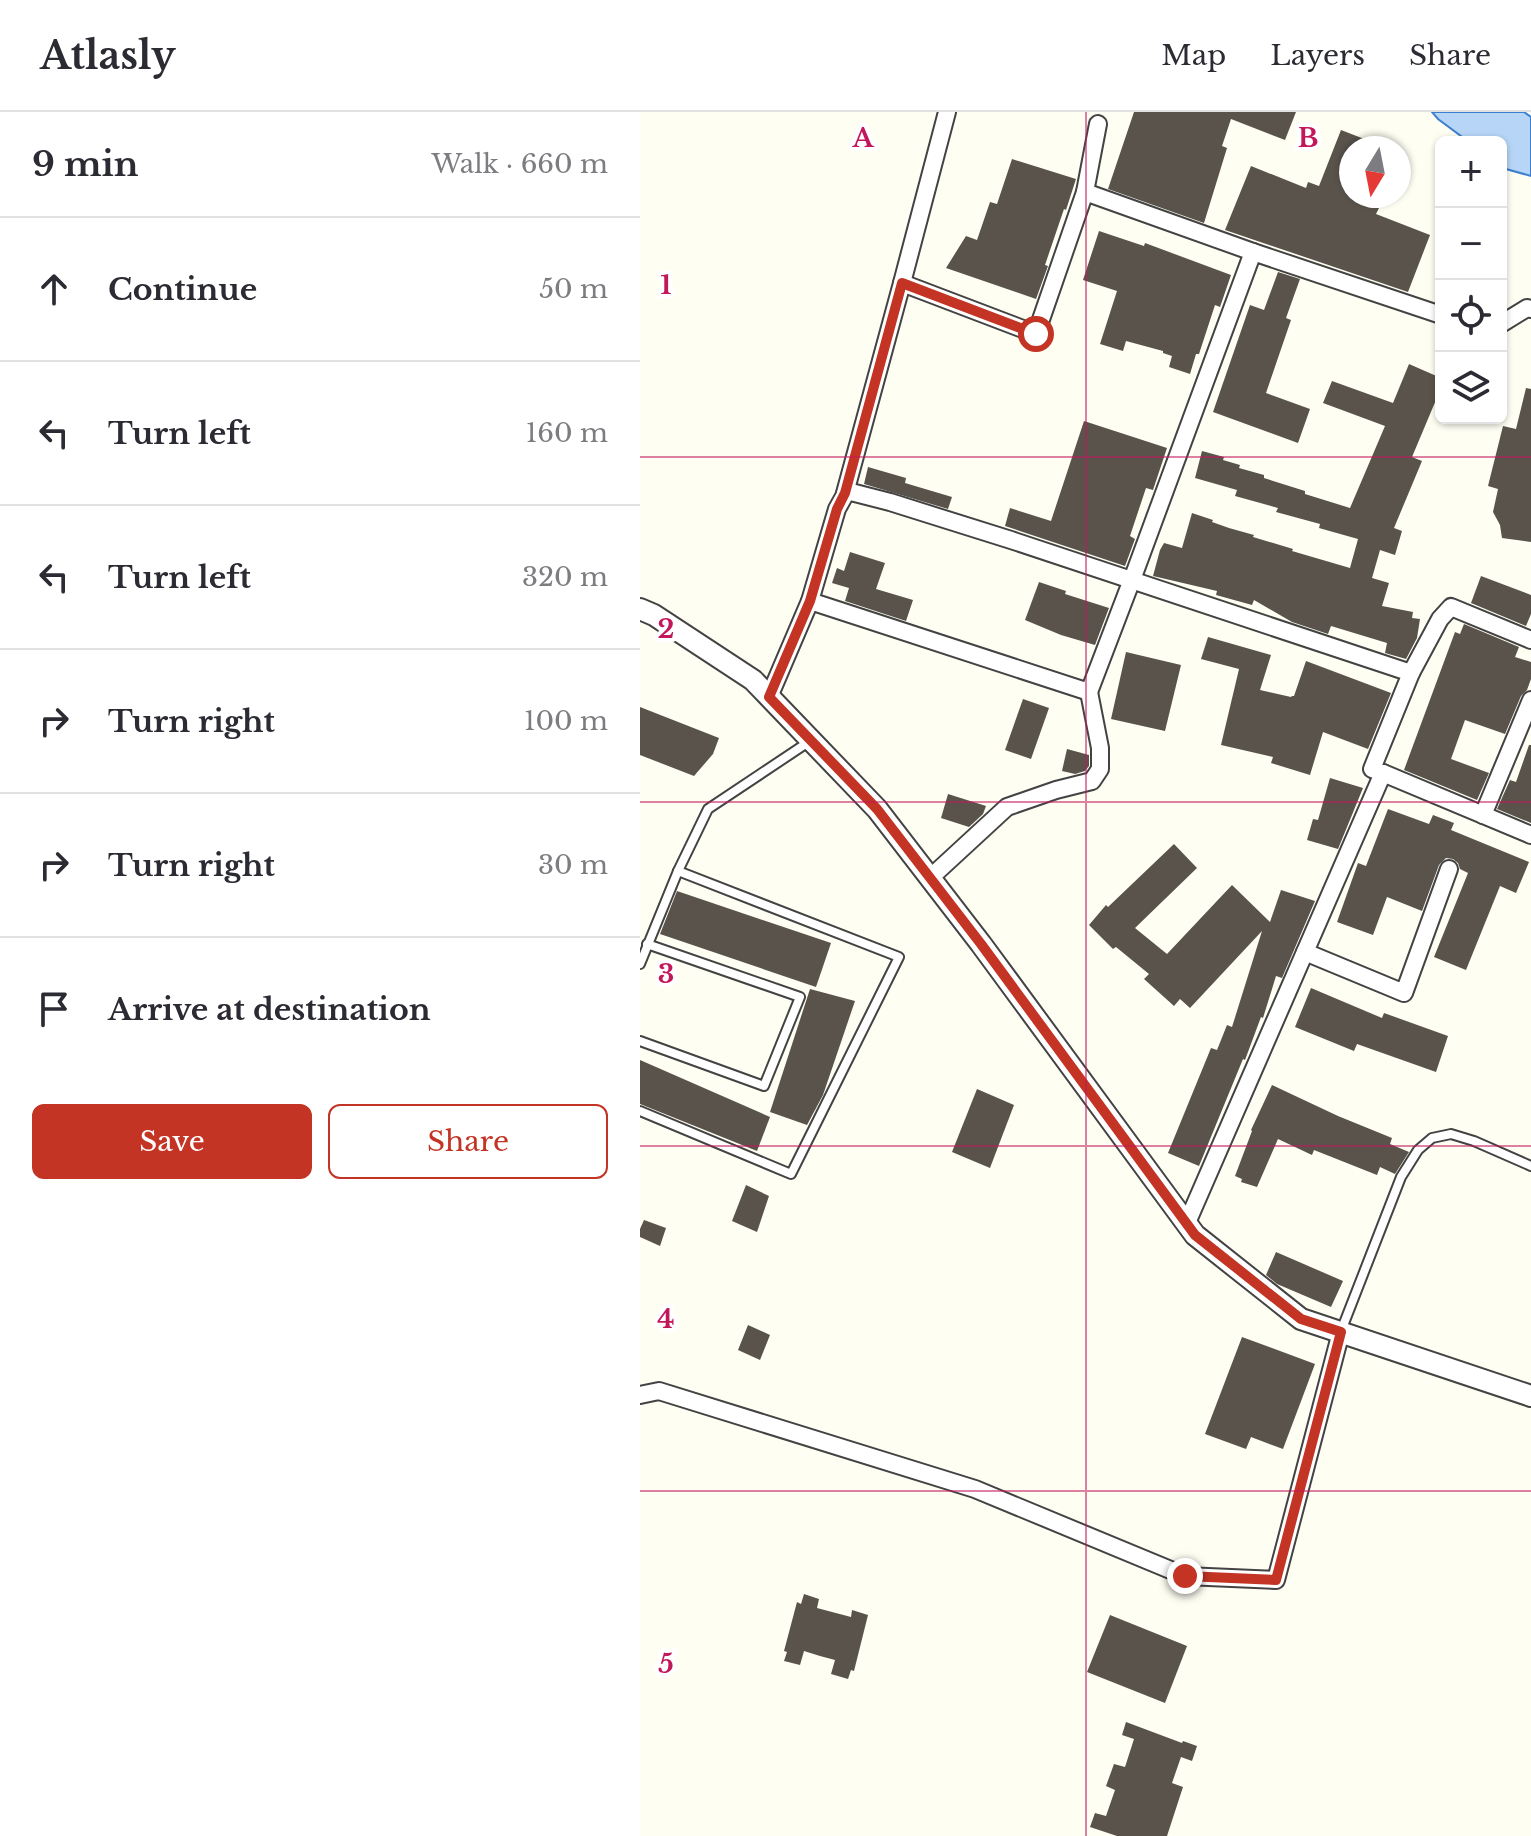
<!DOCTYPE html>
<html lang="en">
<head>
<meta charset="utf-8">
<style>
	body { margin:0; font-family:"Libre Baskerville",serif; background:#f2f2f3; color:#2b2b33 }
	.controls { position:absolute; right:24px; top:24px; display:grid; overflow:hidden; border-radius:12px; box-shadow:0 2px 6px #0004 }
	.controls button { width:72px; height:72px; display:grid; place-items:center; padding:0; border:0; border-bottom:2px solid #e1e1e2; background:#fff; color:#2b2b33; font:40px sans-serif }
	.compass { position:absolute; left:699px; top:24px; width:72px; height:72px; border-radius:50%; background:#fff; box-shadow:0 2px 6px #0004; rotate:190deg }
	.stop { position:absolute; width:24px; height:24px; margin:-18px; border:6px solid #c33424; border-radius:50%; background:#fff }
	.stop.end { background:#c33424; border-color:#fff; box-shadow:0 2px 8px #0008 }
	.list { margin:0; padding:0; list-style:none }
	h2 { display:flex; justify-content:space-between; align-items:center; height:104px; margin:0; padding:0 32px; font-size:34px }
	h2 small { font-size:26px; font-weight:400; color:#7c7c81 }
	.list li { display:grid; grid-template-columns:52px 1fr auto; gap:24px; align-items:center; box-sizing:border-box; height:144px; padding:0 32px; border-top:2px solid #e1e1e2 }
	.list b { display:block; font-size:30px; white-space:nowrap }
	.list em { font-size:26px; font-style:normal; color:#7c7c81 }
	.actions { display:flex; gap:16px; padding:24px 32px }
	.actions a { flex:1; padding:18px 0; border:2px solid #c33424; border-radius:12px; text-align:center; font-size:28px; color:#c33424 }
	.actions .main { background:#c33424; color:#fff }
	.icon { flex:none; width:44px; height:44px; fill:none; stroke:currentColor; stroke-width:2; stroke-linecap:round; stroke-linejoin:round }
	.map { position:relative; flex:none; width:891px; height:1724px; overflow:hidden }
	header { display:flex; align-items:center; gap:48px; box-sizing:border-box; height:112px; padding:0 40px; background:#fff; border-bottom:2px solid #e1e1e2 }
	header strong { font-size:38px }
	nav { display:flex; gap:44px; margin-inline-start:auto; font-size:28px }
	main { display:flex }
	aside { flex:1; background:#fff }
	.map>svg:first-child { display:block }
	.water { fill:#b6d5f7; stroke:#3c7fd0; stroke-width:2 }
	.building { fill:#59534c }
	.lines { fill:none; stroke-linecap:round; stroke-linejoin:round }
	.service-casing { stroke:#434343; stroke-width:12 }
	.minor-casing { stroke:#434343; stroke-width:20 }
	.tertiary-casing { stroke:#434343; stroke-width:24 }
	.service { stroke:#fff; stroke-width:8 }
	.minor { stroke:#fff; stroke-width:16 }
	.tertiary { stroke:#fff; stroke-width:20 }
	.route { stroke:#c33424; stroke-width:10 }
	.grid { fill:none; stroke:#c2185b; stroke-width:2; stroke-opacity:0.55 }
	.grid-label { font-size:26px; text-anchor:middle; font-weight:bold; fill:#c2185b; stroke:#fff; stroke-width:8; stroke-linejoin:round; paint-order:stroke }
</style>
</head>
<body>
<header>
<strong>Atlasly</strong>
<nav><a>Map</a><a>Layers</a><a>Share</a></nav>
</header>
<main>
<aside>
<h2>9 min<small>Walk · 660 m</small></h2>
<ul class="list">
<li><svg class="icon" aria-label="ahead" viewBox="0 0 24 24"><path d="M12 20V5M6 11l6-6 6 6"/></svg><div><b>Continue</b></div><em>50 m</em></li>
<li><svg class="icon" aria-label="left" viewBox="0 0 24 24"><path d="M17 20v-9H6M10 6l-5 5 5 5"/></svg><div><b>Turn left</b></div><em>160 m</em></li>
<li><svg class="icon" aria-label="left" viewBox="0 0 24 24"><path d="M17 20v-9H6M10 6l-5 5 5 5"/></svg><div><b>Turn left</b></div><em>320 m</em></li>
<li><svg class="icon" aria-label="right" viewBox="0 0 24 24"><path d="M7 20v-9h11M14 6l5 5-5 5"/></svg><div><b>Turn right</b></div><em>100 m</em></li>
<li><svg class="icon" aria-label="right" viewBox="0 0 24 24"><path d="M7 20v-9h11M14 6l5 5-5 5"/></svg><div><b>Turn right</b></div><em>30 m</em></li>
<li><svg class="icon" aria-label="arrive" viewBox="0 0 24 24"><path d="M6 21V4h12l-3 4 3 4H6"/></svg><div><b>Arrive at destination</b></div></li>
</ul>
<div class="actions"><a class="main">Save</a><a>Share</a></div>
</aside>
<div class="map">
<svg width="891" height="1724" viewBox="0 0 891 1724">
	<rect width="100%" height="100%" fill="#fffef3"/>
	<path class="water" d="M792,0h92l7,5v59l-25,-7 -5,-4v-23h-32l-31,-23z"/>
	<g class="building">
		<path d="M494,0h162l-11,28 -54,-21 -9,27 5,2 -23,75 -96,-34z"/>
		<path d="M701,18l44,17 -1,1h-33v48l29,10 -4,8 54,21 -22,57 -183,-62 26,-64 55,22 2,-6 11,4z"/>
		<path d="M372,47l64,20 -10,31 -2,-1 -19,56 3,1 -12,33 -90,-31 20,-32 11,4 13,-38 7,2z"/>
		<path d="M459,119l45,15 1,-3 86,32 -11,32 -5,-2 -16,49h-3l-6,20 -21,-7 3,-11 -9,-3v-2l-37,-10 -3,10 -23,-7 17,-53 -34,-11z"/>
		<path d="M638,160l22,7 -14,39 5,2 -25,73 44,16 -12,34 -85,-31 37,-107 14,5z"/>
		<path d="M769,252l32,14v10l-29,69 10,4 -28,67 8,3 -7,24 -15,-5 -8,28 17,5 -7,23 31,6 -1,6 8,1 -3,19 -11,21 -21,-6 2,-10 -56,-17 -3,8 -36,-12 -38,-22 -2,5 -36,-10 1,-4 -64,-15 7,-26 4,-7 18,5 10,-35 21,7 -1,2 17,6 25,7 -1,2 40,12 -1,2 58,17 8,-29 -39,-11 1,-4 -44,-12 2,-4 -43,-12 2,-6 -42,-12 7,-27 22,6 -1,3 17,5 -1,3 25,7v3l41,13v3l45,14 35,-82 -62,-23 9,-22 61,22z"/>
		<path d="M886,276l5,1v153l-29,-4 -2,-13 -7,-13 5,-23 -10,-3 15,-60 13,3z"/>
		<path d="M444,309l83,27 -14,42 -7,-2 -16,48 5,3 -10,27 -120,-40 5,-18 41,13z"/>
		<path d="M228,355l38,11 -1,5 47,14 -4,12 -84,-25z"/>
		<path d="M210,440l35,11 -9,26 37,11 -7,21 -61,-20 4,-13 -17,-5 5,-15 7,3z"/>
		<path d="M841,464l50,19v19l-5,12 -55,-23z"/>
		<path d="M399,470l27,9 -1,3 44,14 -14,37 -34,-10 -36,-15z"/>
		<path d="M824,512l55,23 -4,10 16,5v17l-4,11 -6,6 -16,38 -40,-14 -14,39 38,14 -12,27 -73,-30 51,-138 5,2z"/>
		<path d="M568,525l63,18 -11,35 31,7 1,-1h2l12,-35 85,32 -23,56 -45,-17 -13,43 -39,-12 2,-6 -52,-12 18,-76 -38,-10z"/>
		<path d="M486,540l55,13 -16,66 -54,-12z"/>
		<path d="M383,587l26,9 -18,51 -26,-9z"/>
		<path d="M0,595l79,31 -6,16 -19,22 -54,-21z"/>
		<path d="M889,633h2v78l-34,-14 13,-29 6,2z"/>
		<path d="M427,637l22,6v11l-4,5 -10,3 -13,-3z"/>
		<path d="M690,666l33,10 -25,61 -31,-9 6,-21 5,1z"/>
		<path d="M308,682l38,12 -3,8 -14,13 -28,-9z"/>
		<path d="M748,697l41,15 4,-9 21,8 -3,7 78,32 -13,31 -16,-7 -34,84 -32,-13 34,-84 -8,-4 -2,-6 -5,-4 -7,-1 -7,7 -17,46 -35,-14 -14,38 -36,-13 21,-59 8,3z"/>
		<path d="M534,732l23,24 -62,60 32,26 65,-69 38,37 11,-32 34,11 -33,77 -6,-2 -13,42 -2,-1 -16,43 -2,-1 -44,107 -31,-13 43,-105 6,2 10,-25 5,2 30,-96 -72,77 -10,-9 -6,7 -30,-27 5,-5 -33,-27 -3,2 -24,-24 17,-20 2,2z"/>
		<path d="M37,779l154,52 -15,44 -156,-53z"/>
		<path d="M671,876l71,30 2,-5 64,23 -12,36 -79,-28 -3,7 -59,-24z"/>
		<path d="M170,877l45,12 -32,94 -16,30 -37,-13z"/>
		<path d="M0,948l130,57 -13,34 -117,-47z"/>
		<path d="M632,973l66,31 54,22 -2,6 19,8 -14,22 -15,-7 -3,8 -63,-25 -2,5 -34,-16 -21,48 -16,-5 1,-3 -7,-3 17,-45 -1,-1z"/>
		<path d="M337,977l37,16 -24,63 -38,-16z"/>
		<path d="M106,1073l23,11 -12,36 -25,-11z"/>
		<path d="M4,1108l22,8 -6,18 -20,-9v-8z"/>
		<path d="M636,1140l67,29 -12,26 -54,-23 -11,-9z"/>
		<path d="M108,1213l22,10 -10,25 -22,-10z"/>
		<path d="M602,1225l73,27 -32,85 -32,-12 -5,12 -41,-15z"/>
		<path d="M164,1482l15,5 -2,9 34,9 1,-7 16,5 -14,56 -3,-1 -3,9 -17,-5 4,-14 -15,-4 -16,-5 -4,14 -16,-4 3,-9 -3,-1 13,-49 4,2z"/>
		<path d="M470,1503l77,31 -22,57 -78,-31z"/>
		<path d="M486,1610l56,21 1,-2 14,5 -5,15 -11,-4 -9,26 11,4 -16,49h-50l-27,-9 5,-14 11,3 9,-26 -9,-4 8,-22 11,3 9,-28 -12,-4z"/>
	</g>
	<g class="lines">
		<defs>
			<g id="service">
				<path d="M0,852l38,-93 30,-62 102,-68"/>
				<path d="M0,929l124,45 36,-89 -153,-53"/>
				<path d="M0,999l151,63 108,-217 -221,-86"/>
				<path d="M701,1219l60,-154 17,-27 14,-12 19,-4 23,7 57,25"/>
			</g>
			<g id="minor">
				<path d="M445,80l168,60 188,63"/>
				<path d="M262,171l45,-171"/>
				<path d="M861,212l26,-16 4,1"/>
				<path d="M205,381l57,-210 134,51 49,-142 13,-68"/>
				<path d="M170,489l279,91 47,-123 117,-317"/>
				<path d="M771,561l29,-54 11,-12 80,33"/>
				<path d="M129,585l41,-96 27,-92 10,-18 43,11 121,38 400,133 -39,96 11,4"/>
				<path d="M843,703l48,-115"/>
				<path d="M290,766l77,-71 49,-17 36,-9 8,-12v-21l-11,-56"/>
				<path d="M665,840l99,41 45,-124"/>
				<path d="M546,1113l197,-452 148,62"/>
				<path d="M0,1283l19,-4 316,98 210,87 91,4 65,-248"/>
			</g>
			<path id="tertiary" d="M0,497l14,6 99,65 124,129 104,135 214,291 106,84 230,77"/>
		</defs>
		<use href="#service" class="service-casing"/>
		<use href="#minor" class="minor-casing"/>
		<use href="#tertiary" class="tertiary-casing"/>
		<use href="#service" class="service"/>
		<use href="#minor" class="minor"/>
		<use href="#tertiary" class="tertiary"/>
	</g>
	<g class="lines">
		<path class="route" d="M396,222l-134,-51 -57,210 -8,16 -27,92 -41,96 108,112 104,135 214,291 106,84 40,13 -65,248 -91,-4"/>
	</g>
	<path class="grid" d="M446,0v1724M0,345h891M0,690h891M0,1034h891M0,1379h891"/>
	<g class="grid-label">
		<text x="223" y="35">A</text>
		<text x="668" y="35">B</text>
		<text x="26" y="182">1</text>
		<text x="26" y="526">2</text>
		<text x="26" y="871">3</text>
		<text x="26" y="1216">4</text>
		<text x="26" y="1561">5</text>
	</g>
</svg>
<div class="controls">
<button>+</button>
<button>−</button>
<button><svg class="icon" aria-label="locate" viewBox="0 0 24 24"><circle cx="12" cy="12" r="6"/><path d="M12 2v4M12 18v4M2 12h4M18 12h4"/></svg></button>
<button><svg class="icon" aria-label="layers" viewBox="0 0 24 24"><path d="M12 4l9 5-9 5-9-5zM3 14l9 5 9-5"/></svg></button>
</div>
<svg class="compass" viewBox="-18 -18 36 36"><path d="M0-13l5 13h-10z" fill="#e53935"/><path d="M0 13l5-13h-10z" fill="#7c7c81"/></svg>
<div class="stop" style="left:396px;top:222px"></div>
<div class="stop end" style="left:545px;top:1464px"></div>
</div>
</main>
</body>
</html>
